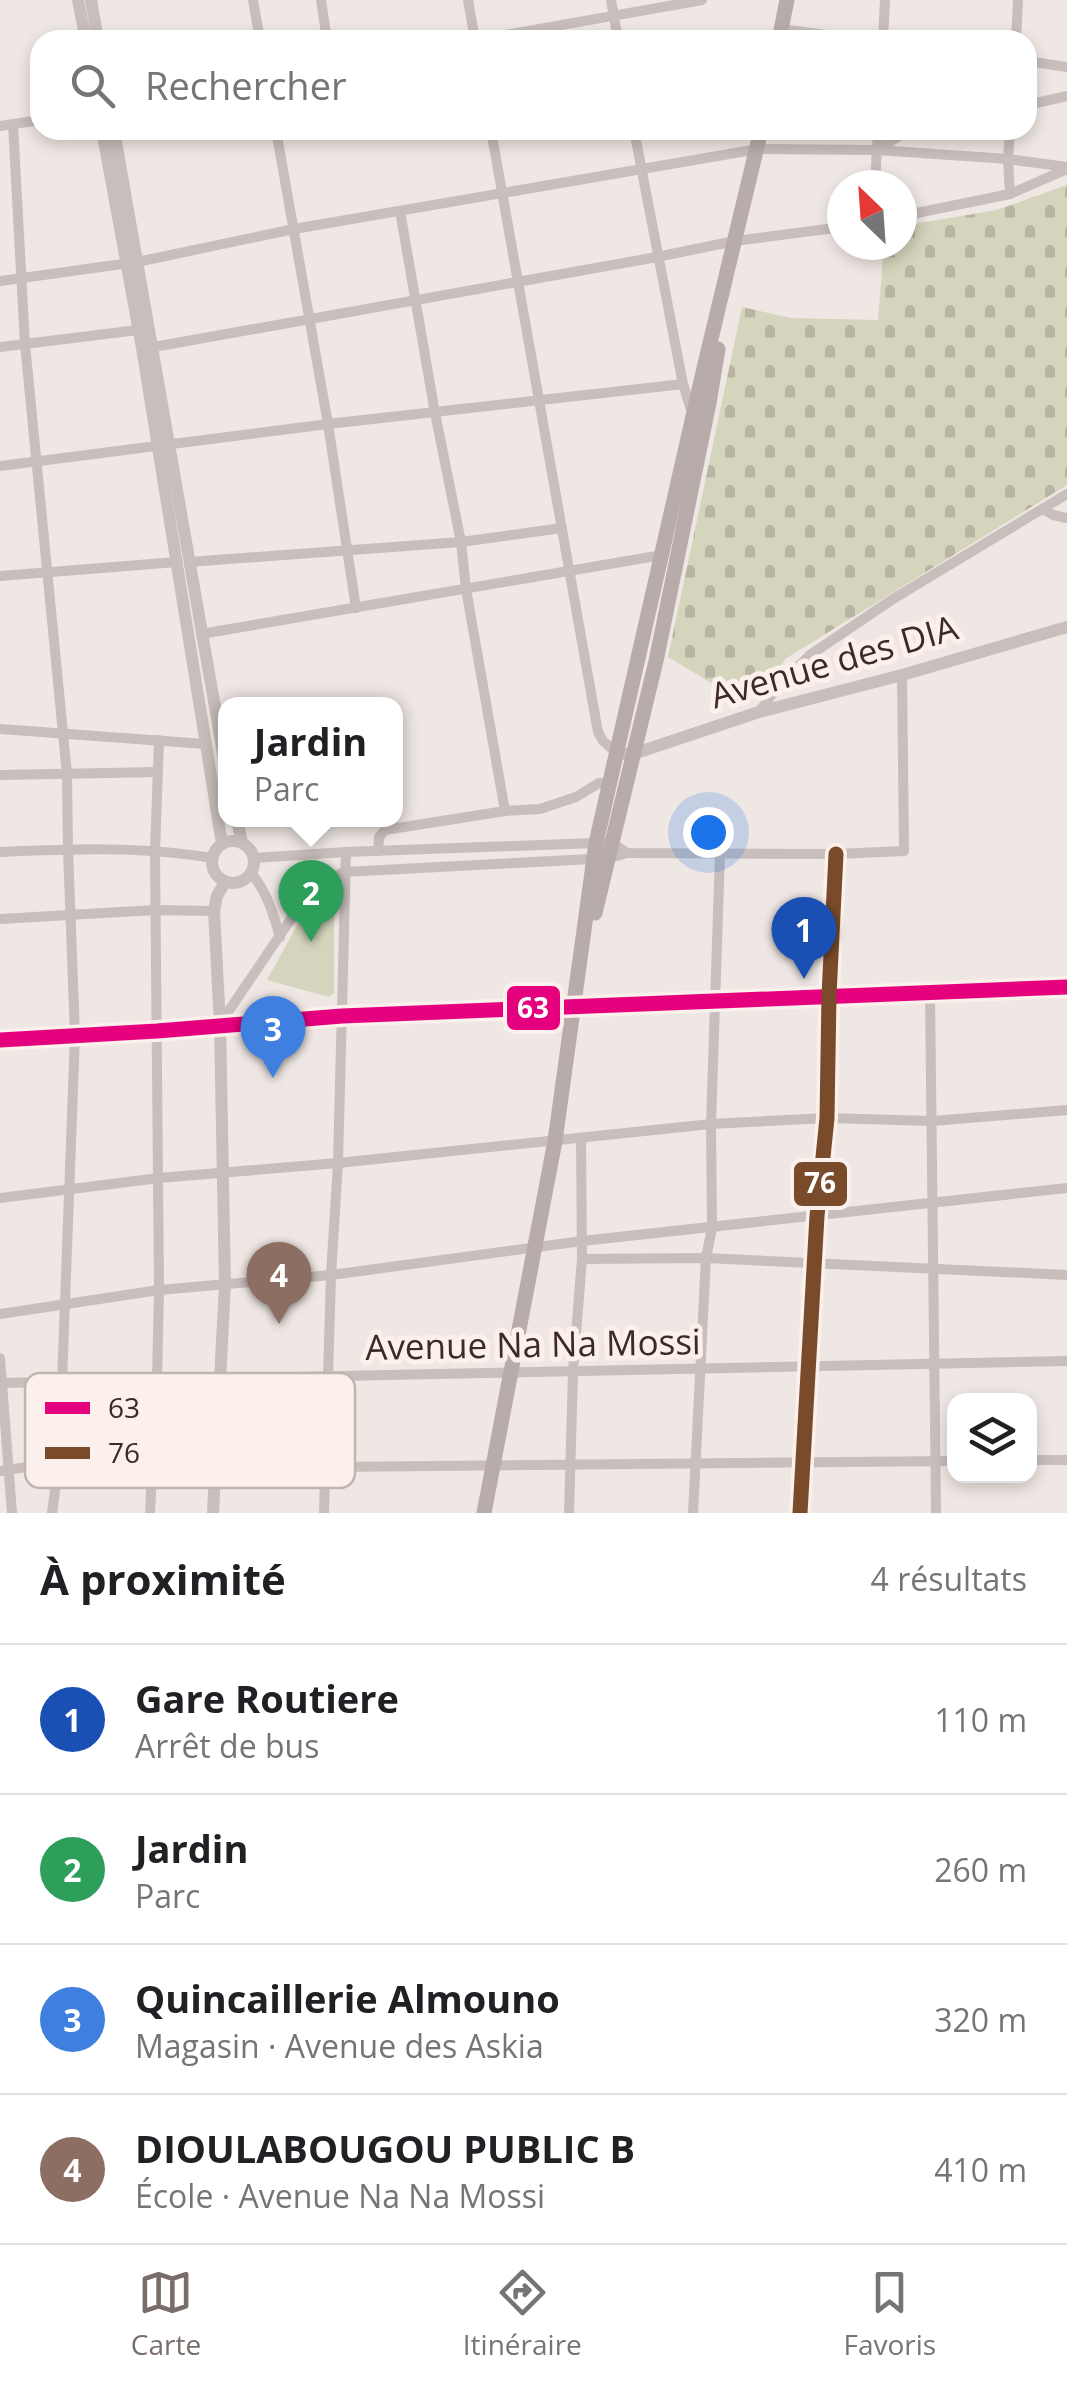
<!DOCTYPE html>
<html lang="fr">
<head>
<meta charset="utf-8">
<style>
	body { margin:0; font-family:"Open Sans",sans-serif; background:#f2f2f2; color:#202124 }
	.controls { position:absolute; right:30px; bottom:30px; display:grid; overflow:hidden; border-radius:20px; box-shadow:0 5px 15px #0003 }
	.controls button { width:90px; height:90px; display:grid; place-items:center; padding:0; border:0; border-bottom:2px solid #e0e0e0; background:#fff; color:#202124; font:50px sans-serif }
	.compass { position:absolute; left:827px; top:170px; width:90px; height:90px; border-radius:50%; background:#fff; box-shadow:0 5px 15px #0003; rotate:335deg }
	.you { position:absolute; left:708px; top:832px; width:35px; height:35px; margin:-25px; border:8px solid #fff; border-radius:50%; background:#1a73e8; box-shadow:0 0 0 15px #1a73e833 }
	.badge { display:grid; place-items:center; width:65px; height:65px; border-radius:50%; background:#796d6a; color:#fff; font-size:32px; font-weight:700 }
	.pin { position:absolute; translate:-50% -82px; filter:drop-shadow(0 2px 5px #0008) }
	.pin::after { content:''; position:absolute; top:52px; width:35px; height:30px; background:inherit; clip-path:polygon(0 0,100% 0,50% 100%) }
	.popup { position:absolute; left:218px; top:697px; width:185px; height:130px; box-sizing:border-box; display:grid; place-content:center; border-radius:20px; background:#fff; filter:drop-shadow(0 2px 8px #0005); font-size:32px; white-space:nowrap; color:#757577 }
	.popup b { font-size:38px; color:#202124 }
	.popup::after { content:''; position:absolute; left:50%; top:100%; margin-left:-20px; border:20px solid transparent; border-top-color:#fff }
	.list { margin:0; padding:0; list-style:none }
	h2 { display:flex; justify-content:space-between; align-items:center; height:130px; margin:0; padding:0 40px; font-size:42px }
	h2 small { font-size:32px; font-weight:400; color:#757577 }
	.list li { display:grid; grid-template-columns:65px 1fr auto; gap:30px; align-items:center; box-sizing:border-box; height:150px; padding:0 40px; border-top:2px solid #e0e0e0 }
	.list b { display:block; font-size:38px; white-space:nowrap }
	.list p { margin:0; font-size:32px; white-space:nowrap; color:#757577 }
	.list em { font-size:32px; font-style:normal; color:#757577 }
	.icon { flex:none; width:55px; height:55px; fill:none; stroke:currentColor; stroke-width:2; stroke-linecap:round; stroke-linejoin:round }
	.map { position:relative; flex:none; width:1067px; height:1513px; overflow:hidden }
	.search { position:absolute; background:#fff; box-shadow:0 5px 15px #0003; left:30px; right:30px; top:30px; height:110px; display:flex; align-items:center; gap:25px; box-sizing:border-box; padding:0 35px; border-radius:30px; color:#757577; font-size:38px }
	.sheet { height:730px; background:#fff }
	nav { display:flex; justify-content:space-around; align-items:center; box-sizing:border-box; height:140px; border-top:2px solid #e0e0e0; background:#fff; font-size:28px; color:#757577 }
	nav a { display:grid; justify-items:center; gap:5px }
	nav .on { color:#796d6a }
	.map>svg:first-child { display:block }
	.green { fill:#d5d4bc }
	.cemetery { fill:url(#cemetery-stones) }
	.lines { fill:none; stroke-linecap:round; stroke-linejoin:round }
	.minor { stroke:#c8bebb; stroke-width:10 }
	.tertiary { stroke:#c8bebb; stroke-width:12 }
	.primary { stroke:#b7acaa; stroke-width:15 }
	.bus-1-casing { stroke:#fbf0eb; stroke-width:22 }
	.bus-2-casing { stroke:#fbf0eb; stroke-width:22 }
	.bus-1 { stroke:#e5007d; stroke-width:15 }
	.bus-2 { stroke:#7a4b2a; stroke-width:15 }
	.labels { text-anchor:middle; stroke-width:10; stroke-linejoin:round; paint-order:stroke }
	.street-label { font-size:35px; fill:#3a2b29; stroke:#fbf0eb }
	.key { fill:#fbf0eb; stroke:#c1b5b1; stroke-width:2.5 }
	.key-label { font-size:28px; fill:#3a2b29 }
	.line-badge { stroke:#fbf0eb; stroke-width:4 }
	.badge-label { font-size:28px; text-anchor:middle; font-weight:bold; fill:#fff }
</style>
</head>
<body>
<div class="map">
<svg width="1067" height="1513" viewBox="0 0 1067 1513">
	<defs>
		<pattern id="cemetery-stones" width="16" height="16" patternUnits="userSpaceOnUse" patternTransform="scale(2.5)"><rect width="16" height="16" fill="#d5d4bc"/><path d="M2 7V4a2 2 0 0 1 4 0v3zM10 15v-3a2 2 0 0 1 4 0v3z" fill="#b8b6a2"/></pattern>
	</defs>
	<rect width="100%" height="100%" fill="#efe7e3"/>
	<path class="green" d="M312,898l22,5v90l-5,4 -62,-17z"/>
	<path class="cemetery" d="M1067,185v300l-282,174 -17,28 -30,12 -70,-42 74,-350 48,11 88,2 6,-75h18v-19l95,-16z"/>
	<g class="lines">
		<g class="minor">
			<path d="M253,0l7,40"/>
			<path d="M321,0l6,40"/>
			<path d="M468,0l7,40"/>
			<path d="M611,0l7,40"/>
			<path d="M781,29l84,11"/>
			<path d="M477,40l225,-40"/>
			<path d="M883,40l2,-40"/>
			<path d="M1016,40l2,-40"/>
			<path d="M1027,61l40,6"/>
			<path d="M1027,105l40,-9"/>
			<path d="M13,125l12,219 42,430 1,76 7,185 -16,427 -7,51"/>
			<path d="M0,126l40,-6"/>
			<path d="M276,130l52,294 28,184"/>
			<path d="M491,130l107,602 5,9 15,13"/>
			<path d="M634,130l49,254 9,29"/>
			<path d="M1010,130l-2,29 2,35"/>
			<path d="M877,150l32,-20"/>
			<path d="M875,185l3,-55"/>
			<path d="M400,211l35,202 26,129 5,47 39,222"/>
			<path d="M902,216l108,-22 57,-25"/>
			<path d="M0,281l137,-19 157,-33 464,-80 119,1 131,9 59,8"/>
			<path d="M0,347l138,-17"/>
			<path d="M148,348l509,-91 78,-16 107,-14"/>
			<path d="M0,466l328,-42 355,-40"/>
			<path d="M1043,509l10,6 14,3"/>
			<path d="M189,562l272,-20 101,-14"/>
			<path d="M0,576l177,-14"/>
			<path d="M201,634l461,-79"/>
			<path d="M759,712l19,-26 32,-31 83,-56 174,-105"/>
			<path d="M0,729l205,15"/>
			<path d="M0,775l158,-3"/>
			<path d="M378,851l1,-14 6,-7 120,-19 35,-2 36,-12 23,-14h11"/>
			<path d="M0,852c70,-3 142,-6 212,6"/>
			<path d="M254,858l92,-6 250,-9h17l14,10 209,1 68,-3 -2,-176"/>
			<path d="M251,873c16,19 22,40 29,64"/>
			<path d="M0,919l155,-9 59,1"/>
			<path d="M930,992l6,521"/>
			<path d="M220,1024l85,-126c12,-12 23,-19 39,-26l266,-14 17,-5"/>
			<path d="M0,1040l157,-9 185,-15 725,-29"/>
			<path d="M0,1198l159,-20 179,-15 373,-39 116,-6 105,3 135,-11"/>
			<path d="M582,1259l124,-1 361,17"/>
			<path d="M0,1314l159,-24 172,-15 251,-34 485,-53"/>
			<path d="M0,1358l12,155"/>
			<path d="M0,1383l1067,-22"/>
			<path d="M1030,1460h37"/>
			<path d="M0,1471l59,-9 93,-3 64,9 738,-7"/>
			<path d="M150,1513l7,-133 2,-90 -4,-439 4,-111"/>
			<path d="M324,1513l7,-238 7,-112 8,-311"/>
			<path d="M569,1513l4,-142 9,-112 -1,-120"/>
			<path d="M693,1513l13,-255 6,-30 -1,-104 9,-271"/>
			<path d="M800,1513l17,-297 10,-98 2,-123 7,-141"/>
		</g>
		<g class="tertiary">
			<path d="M78,0l8,40"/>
			<path d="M91,0l7,40"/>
			<path d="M102,130l40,218 80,496"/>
			<path d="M114,130l112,640"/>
			<path d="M625,754h8l126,-42 143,-37 165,-48"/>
			<path d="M237,820l5,23"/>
			<circle cx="233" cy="862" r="21"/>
			<path d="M213,1513l12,-228 -5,-261 -6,-113 3,-15 8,-14"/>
		</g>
		<g class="primary">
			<path d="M779,40l8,-40"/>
			<path d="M595,913l61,-252 53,-258 9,-54"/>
			<path d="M484,1513l71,-372 41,-298 108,-475 57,-238"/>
		</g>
		<defs>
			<path id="bus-1" d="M0,1040l157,-9 185,-15 725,-29"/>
			<path id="bus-2" d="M800,1513l17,-297 10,-98 2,-123 7,-141"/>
		</defs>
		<use href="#bus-1" class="bus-1-casing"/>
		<use href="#bus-2" class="bus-2-casing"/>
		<use href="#bus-1" class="bus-1"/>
		<use href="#bus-2" class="bus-2"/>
	</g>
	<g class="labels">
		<g class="street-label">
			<text transform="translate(834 662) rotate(-16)" y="12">Avenue des DIA</text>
			<text transform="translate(533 1345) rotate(-1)" y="12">Avenue Na Na Mossi</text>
		</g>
	</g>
	<rect x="25" y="1373" width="330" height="115" rx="15" class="key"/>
	<rect x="45" y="1402" width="45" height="12" fill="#e5007d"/>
	<rect x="45" y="1447" width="45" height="12" fill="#7a4b2a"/>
	<g class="key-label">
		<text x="108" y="1418">63</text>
		<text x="108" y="1463">76</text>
	</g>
	<g class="line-badge">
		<rect x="505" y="984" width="57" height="48" rx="10" fill="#e5007d"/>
		<rect x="792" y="1160" width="57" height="48" rx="10" fill="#7a4b2a"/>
	</g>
	<g class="badge-label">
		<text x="533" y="1018">63</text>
		<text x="820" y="1193">76</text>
	</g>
</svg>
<div class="controls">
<button><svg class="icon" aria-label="layers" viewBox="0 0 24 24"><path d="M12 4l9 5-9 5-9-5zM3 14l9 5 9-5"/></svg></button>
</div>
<svg class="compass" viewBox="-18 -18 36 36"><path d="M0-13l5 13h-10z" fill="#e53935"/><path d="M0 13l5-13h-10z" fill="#757577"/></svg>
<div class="you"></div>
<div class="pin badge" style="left:804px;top:979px;background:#1a4fb4">1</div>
<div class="pin badge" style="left:311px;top:942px;background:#2e9e5b">2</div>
<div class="popup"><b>Jardin</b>Parc</div>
<div class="pin badge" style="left:273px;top:1078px;background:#3f7fe0">3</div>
<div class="pin badge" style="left:279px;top:1324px;background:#8d6e63">4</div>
<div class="search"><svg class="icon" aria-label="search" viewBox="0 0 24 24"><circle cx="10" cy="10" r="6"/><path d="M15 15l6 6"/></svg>Rechercher</div>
</div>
<section class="sheet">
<h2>À proximité<small>4 résultats</small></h2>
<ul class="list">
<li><span class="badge" style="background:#1a4fb4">1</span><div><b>Gare Routiere</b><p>Arrêt de bus</p></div><em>110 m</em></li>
<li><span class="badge" style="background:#2e9e5b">2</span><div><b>Jardin</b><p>Parc</p></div><em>260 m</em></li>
<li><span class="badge" style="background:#3f7fe0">3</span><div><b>Quincaillerie Almouno</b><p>Magasin · Avenue des Askia</p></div><em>320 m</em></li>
<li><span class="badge" style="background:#8d6e63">4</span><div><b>DIOULABOUGOU PUBLIC B</b><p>École · Avenue Na Na Mossi</p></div><em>410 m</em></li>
</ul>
</section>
<nav>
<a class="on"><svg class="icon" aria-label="map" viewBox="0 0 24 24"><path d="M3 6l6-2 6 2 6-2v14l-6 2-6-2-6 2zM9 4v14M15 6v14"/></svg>Carte</a>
<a><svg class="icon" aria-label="directions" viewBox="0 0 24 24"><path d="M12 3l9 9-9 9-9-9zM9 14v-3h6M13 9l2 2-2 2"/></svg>Itinéraire</a>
<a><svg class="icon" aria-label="saved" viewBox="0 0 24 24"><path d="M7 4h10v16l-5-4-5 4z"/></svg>Favoris</a>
</nav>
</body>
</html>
